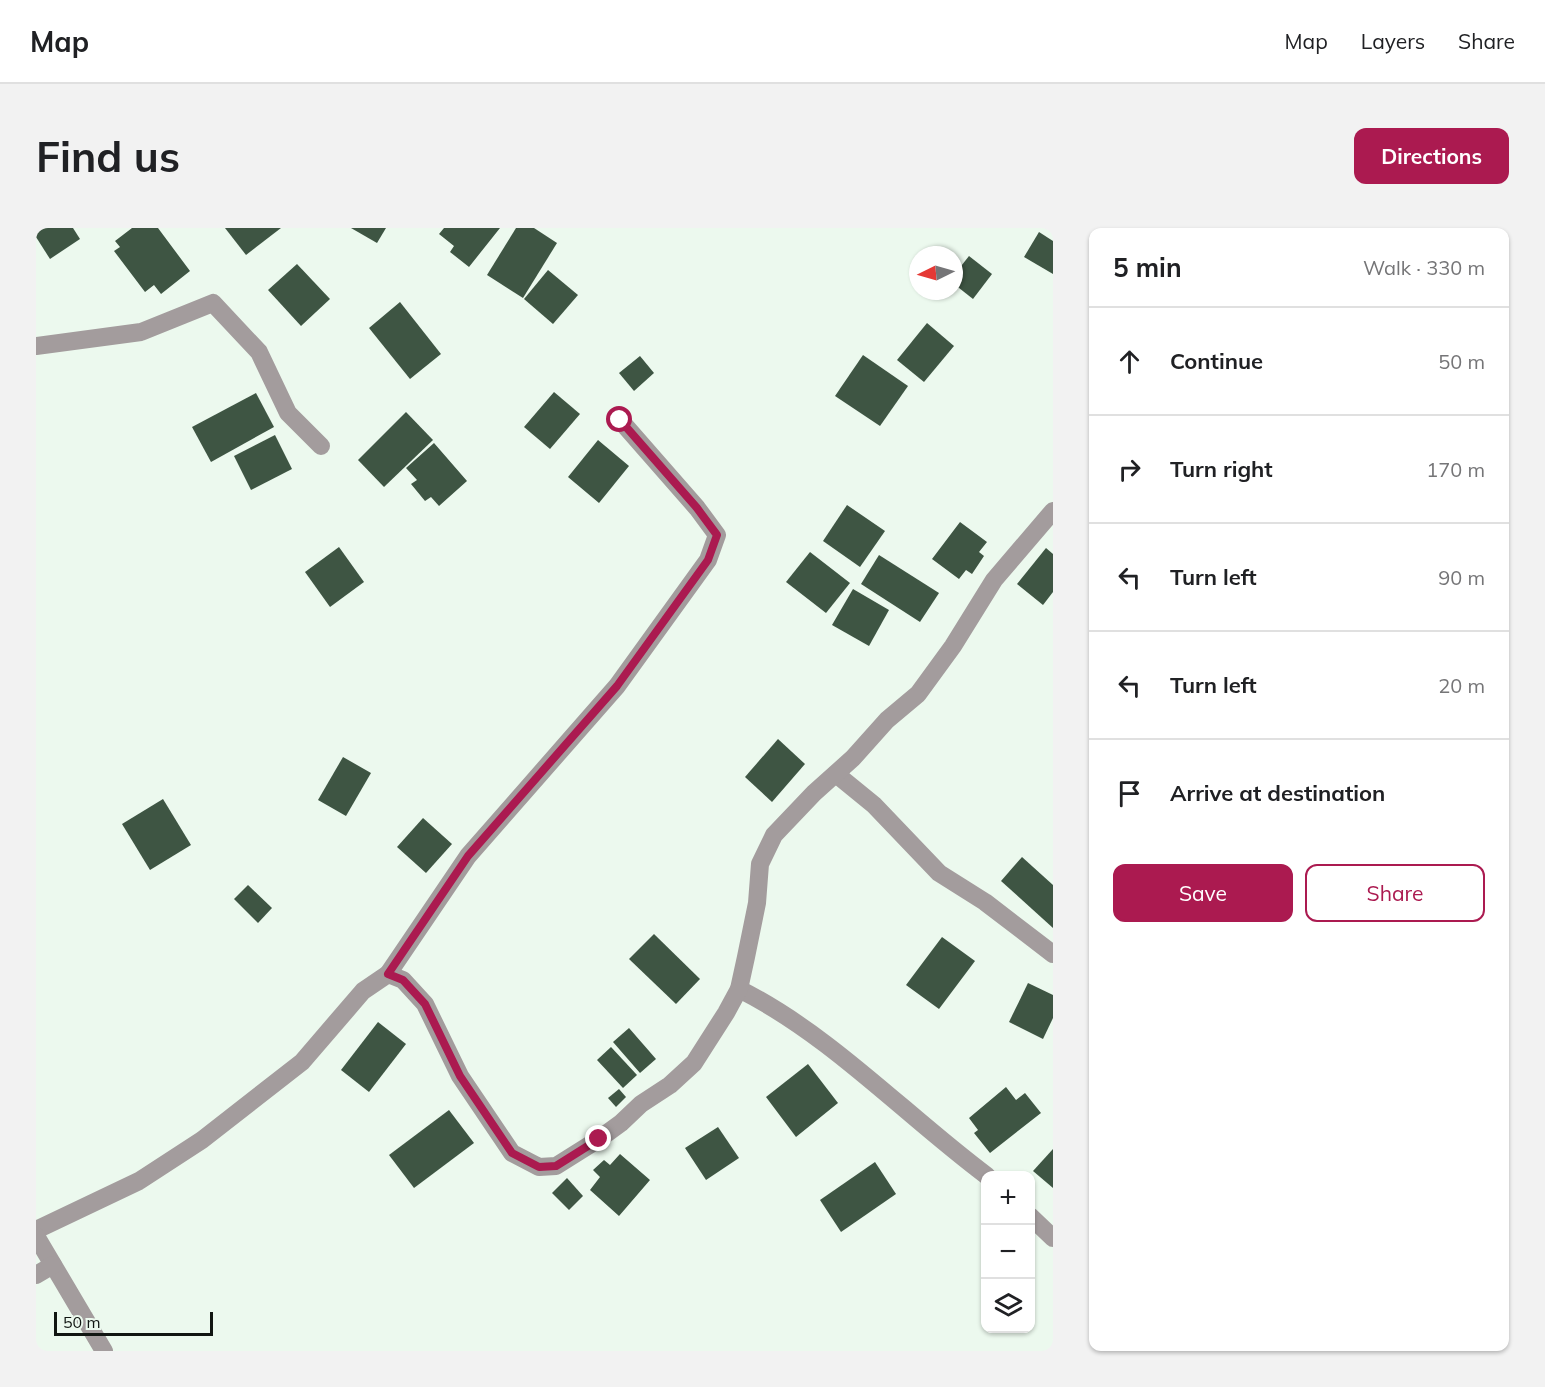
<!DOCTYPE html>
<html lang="en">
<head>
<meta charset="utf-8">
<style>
	body { margin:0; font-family:Mulish,sans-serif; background:#f2f2f2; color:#202124 }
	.controls { position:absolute; right:18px; bottom:18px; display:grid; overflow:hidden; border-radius:12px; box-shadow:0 2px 4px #0004 }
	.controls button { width:54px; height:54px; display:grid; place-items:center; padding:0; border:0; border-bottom:2px solid #e0e0e0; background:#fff; color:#202124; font:30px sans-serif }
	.compass { position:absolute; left:873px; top:18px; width:54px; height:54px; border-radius:50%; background:#fff; box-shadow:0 2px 4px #0004; rotate:265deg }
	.scale { position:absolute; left:18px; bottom:15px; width:159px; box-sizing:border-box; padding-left:6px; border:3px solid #111612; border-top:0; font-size:16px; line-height:21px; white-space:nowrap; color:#111612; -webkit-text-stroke:4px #ecf9ee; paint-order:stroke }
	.stop { position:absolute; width:18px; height:18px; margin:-14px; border:4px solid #ab1a50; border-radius:50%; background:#fff }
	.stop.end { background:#ab1a50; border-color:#fff; box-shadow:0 2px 6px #0008 }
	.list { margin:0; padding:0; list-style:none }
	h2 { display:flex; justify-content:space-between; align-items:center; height:78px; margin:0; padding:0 24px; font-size:26px }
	h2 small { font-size:20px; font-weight:400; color:#757577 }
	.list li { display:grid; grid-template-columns:39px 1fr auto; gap:18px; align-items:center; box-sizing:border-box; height:108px; padding:0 24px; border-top:2px solid #e0e0e0 }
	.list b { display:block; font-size:22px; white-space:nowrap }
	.list em { font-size:20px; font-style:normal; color:#757577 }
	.actions { display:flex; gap:12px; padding:18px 24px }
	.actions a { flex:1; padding:14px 0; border:2px solid #ab1a50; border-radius:12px; text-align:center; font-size:21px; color:#ab1a50 }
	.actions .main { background:#ab1a50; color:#fff }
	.icon { flex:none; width:33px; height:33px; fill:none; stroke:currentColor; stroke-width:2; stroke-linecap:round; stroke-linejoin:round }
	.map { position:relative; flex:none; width:1017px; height:1123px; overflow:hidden; border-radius:12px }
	header { display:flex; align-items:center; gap:36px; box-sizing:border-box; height:84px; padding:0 30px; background:#fff; border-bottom:2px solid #e0e0e0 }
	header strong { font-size:28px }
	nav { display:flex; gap:33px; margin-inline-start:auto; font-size:21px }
	.intro { display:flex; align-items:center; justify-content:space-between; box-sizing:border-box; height:144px; padding:0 36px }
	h1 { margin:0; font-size:42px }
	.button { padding:15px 27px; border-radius:12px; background:#ab1a50; color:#fff; font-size:21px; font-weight:700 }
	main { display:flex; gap:36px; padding:0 36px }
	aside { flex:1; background:#fff; border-radius:12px; box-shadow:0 2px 4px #0004 }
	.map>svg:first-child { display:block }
	.building { fill:#3e5543 }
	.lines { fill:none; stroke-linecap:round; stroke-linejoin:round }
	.street { stroke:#a39c9d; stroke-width:18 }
	.route { stroke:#ab1a50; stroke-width:8 }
</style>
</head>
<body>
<header>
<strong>Map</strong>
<nav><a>Map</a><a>Layers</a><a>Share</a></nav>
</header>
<div class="intro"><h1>Find us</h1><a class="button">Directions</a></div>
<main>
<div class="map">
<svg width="1017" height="1123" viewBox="0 0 1017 1123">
	<rect width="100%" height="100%" fill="#ecf9ee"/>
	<g class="building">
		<path d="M0,0h37l7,11 -30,20 -14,-22z"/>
		<path d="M96,0h26l32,43 -29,23 -7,-9 -9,7 -31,-41 6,-4 -5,-6z"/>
		<path d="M189,0h56l-35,27z"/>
		<path d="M315,0h35l-9,15z"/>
		<path d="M408,0h56l-31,39 -19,-15 4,-6 -15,-12z"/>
		<path d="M480,0h18l23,15 -34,55 -36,-23z"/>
		<path d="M1003,4l14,9v33l-29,-17z"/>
		<path d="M933,28l23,18 -19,25 -19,-15v-9z"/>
		<path d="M261,36l33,35 -29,27 -33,-36z"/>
		<path d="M512,42l30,25 -25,29 -29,-25z"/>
		<path d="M364,74l41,52 -31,25 -41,-51z"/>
		<path d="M891,95l27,23 -30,36 -27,-22z"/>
		<path d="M827,127l45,31 -28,40 -45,-30z"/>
		<path d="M604,128l14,17 -20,18 -15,-18z"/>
		<path d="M518,164l26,22 -30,35 -26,-22z"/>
		<path d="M220,165l18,34 -63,35 -19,-35z"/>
		<path d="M370,184l27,28 -49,47 -26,-27z"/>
		<path d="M239,207l17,34 -41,21 -17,-34z"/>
		<path d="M562,212l31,26 -30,37 -31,-26z"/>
		<path d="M398,215l33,38 -28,25 -8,-9 -6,4 -14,-17 6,-4 -11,-12z"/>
		<path d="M811,277l38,26 -25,36 -37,-26z"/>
		<path d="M924,294l27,20 -8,10 5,4 -12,18 -6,-4 -7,9 -27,-20z"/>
		<path d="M303,319l25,35 -34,25 -25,-35z"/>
		<path d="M1010,320l7,6v38l-10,13 -26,-21z"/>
		<path d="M774,324l40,31 -24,30 -40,-31z"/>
		<path d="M843,327l60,38 -19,29 -59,-38z"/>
		<path d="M817,361l36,21 -20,36 -37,-21z"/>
		<path d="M742,511l27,25 -33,38 -27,-25z"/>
		<path d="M307,529l28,16 -25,43 -28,-16z"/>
		<path d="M127,571l28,46 -41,25 -28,-46z"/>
		<path d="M387,590l29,26 -26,29 -29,-26z"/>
		<path d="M986,629l31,28v43l-52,-47z"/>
		<path d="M212,657l24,23 -14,15 -24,-24z"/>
		<path d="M618,706l46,45 -24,25 -47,-45z"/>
		<path d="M906,709l33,24 -36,48 -33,-24z"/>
		<path d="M992,755l25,12v23l-10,21 -34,-17z"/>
		<path d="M342,794l28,22 -37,48 -28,-22z"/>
		<path d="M593,800l27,31 -16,14 -27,-31z"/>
		<path d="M575,819l26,28 -14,13 -26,-28z"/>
		<path d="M772,836l30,39 -42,34 -30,-40z"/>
		<path d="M970,859l10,13 9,-7 16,20 -51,40 -16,-20 4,-3 -9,-12z"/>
		<path d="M583,861l7,8 -10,10 -8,-9z"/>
		<path d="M413,882l25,33 -60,45 -25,-33z"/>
		<path d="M682,899l21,31 -33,22 -21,-32z"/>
		<path d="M1017,921v39l-20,-17z"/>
		<path d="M584,926l30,26 -31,36 -29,-26 10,-13 -7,-7 11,-10 6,5z"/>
		<path d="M839,934l21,32 -55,38 -21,-32z"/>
		<path d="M531,950l16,18 -14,14 -17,-17z"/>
	</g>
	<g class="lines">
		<g class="street">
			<path d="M0,118l105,-14 72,-29 46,49 29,61 33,33"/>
			<path d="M800,546l38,31 65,68 46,29 68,52"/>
			<path d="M352,746l80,-118 149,-170 91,-126 9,-25 -20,-27 -77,-88"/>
			<path d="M703,761c93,47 165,125 248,187"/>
			<path d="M994,988l23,22"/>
			<path d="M0,1002l103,-49 63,-41 100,-78 61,-71 25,-17 15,6 22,24 35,72 52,77 27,14 17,-1 43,-27 22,-16 20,-19 29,-19 24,-22 32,-50 13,-24 7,-32 11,-54 3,-39 14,-29 40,-42 39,-35 34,-38 31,-26 35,-48 41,-66 59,-69"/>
			<path d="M0,1008l68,115"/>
			<path d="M0,1047l17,-10"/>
		</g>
	</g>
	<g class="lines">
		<path class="route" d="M563,911l-43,27 -17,1 -27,-14 -52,-77 -35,-72 -22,-24 -15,-6 80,-118 149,-170 91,-126 9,-25 -20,-27 -77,-88"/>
	</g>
</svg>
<div class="controls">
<button>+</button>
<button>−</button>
<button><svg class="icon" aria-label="layers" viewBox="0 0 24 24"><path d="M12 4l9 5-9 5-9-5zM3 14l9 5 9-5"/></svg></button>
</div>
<svg class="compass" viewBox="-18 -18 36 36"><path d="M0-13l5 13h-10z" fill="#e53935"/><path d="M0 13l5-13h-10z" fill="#757577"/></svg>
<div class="scale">50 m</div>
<div class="stop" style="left:584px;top:192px"></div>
<div class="stop end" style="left:563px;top:911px"></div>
</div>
<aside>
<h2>5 min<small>Walk · 330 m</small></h2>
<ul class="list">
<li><svg class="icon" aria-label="ahead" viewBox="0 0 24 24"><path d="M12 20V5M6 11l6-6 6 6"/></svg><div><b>Continue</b></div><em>50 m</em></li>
<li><svg class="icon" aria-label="right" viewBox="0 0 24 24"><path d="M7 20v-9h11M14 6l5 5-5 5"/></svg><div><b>Turn right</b></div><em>170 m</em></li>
<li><svg class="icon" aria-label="left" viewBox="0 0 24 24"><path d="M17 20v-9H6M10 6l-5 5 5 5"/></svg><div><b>Turn left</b></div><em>90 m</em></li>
<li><svg class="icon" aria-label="left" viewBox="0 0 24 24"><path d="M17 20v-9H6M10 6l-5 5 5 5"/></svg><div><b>Turn left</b></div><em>20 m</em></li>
<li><svg class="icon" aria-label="arrive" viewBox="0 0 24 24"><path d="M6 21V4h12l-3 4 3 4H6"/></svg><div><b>Arrive at destination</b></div></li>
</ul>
<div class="actions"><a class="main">Save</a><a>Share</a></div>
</aside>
</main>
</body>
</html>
